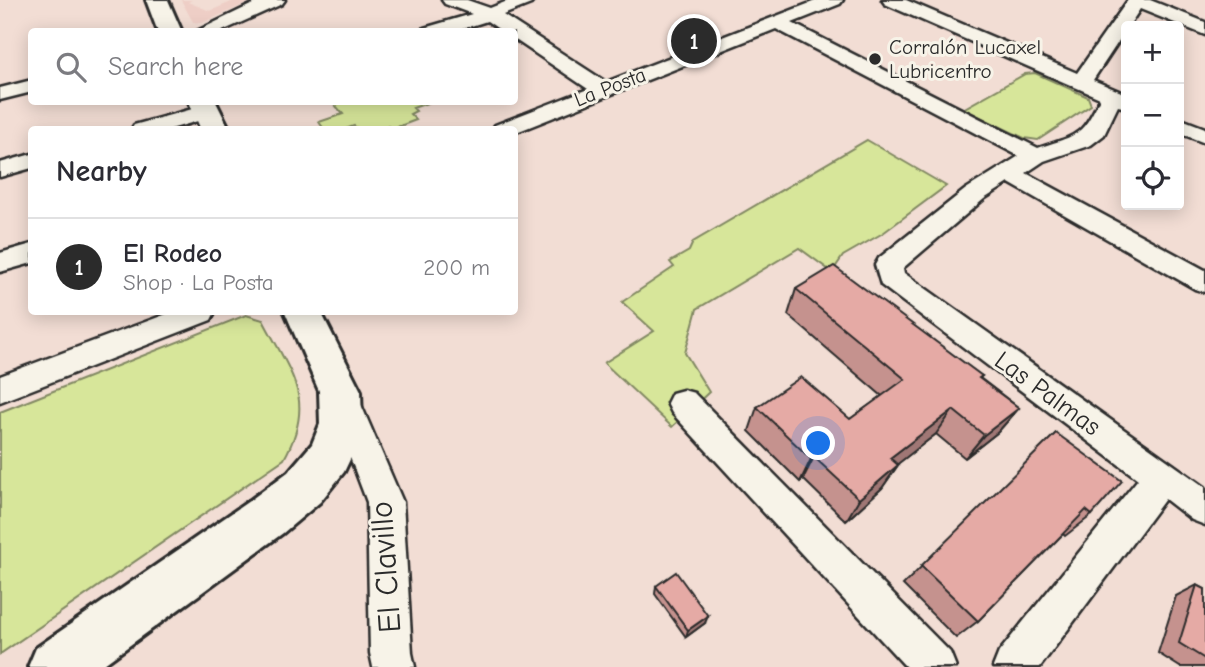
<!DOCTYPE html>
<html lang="en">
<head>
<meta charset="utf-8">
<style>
	body { margin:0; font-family:"Comic Neue",sans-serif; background:#f2f2f3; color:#2b2b33 }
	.controls { position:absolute; right:21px; top:21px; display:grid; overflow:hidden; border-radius:7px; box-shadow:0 4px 18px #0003 }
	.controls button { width:63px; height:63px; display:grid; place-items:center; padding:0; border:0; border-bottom:2px solid #e1e1e2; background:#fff; color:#2b2b33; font:35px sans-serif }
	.you { position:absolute; left:819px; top:444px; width:24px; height:24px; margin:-18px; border:5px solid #fff; border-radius:50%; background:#1a73e8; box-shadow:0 0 0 10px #1a73e833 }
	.badge { display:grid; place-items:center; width:46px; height:46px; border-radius:50%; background:#2b2b2b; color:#fff; font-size:23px; font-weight:700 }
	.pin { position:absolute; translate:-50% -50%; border:4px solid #fff; box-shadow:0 2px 7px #0006 }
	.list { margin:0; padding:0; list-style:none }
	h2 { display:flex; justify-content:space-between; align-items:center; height:91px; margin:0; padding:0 28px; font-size:30px }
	h2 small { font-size:23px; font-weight:400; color:#7c7c81 }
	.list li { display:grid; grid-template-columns:46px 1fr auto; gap:21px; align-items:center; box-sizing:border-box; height:98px; padding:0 28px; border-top:2px solid #e1e1e2 }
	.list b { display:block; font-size:26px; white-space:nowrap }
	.list p { margin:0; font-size:23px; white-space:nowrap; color:#7c7c81 }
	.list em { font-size:23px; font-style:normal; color:#7c7c81 }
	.icon { flex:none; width:38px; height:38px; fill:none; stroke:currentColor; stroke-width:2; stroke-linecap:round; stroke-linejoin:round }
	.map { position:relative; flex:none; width:1205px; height:667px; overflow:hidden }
	.search { position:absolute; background:#fff; box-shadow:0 4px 18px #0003; left:28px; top:28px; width:490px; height:77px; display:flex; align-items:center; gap:18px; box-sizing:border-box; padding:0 24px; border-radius:7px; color:#7c7c81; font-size:26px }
	.panel { position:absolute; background:#fff; box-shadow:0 4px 18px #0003; left:28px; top:126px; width:490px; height:189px; border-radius:7px }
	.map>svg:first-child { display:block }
	.built { fill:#eecec6 }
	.green { fill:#d7e69a; stroke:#818862; stroke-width:2 }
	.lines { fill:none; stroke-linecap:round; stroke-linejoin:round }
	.minor-casing { stroke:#2b2b2b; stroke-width:5 }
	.major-casing { stroke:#2b2b2b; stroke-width:6 }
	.minor { fill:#f7f3e8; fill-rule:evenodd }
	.major { fill:#f7f3e8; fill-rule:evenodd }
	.wall { fill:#c5928e; stroke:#2b2b2b; stroke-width:2 }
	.shaded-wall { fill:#a07774; stroke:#2b2b2b; stroke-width:2 }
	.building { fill:#e5aaa5; stroke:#2b2b2b; stroke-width:2 }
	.poi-dot { fill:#2b2b2b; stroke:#f7f3e8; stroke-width:2.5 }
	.labels { text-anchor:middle; stroke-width:6; stroke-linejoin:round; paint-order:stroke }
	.far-poi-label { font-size:21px; fill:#2b2b2b; stroke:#f7f3e8; text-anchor:start }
	.far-street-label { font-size:21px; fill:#2b2b2b; stroke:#f7f3e8 }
	.street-label { font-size:26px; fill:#2b2b2b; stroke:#f7f3e8 }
	.near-street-label { font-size:32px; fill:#2b2b2b; stroke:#f7f3e8 }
</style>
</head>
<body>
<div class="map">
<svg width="1205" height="667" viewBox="0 0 1205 667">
	<rect width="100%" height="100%" fill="#f2ddd4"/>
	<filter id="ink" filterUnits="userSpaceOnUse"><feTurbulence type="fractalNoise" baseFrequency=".0143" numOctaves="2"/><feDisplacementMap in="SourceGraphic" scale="14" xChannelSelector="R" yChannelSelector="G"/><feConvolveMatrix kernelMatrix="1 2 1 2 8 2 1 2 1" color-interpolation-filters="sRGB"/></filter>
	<g filter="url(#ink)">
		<path class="built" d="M181,0h11l-4,2 22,9 26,-11h19l-53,23 -9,-1z"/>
		<g class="green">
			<path d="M1035,73l53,24 3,8 -53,35 -14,-2 -61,-29 62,-35z"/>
			<path d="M341,102h89l-17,6 3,3 -6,3 6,6 -24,9 -4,-3 -9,3h-21l-4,-3 -8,3h-22l-5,-7 24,-8 -8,-9z"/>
			<path d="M867,140l79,46 -63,47 -40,23 -11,16 -33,-24 -102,61 -12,44 24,39 -37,35 -68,-64 50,-32 -32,-29 52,-35 -4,-5 19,-11 4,-9z"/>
			<path d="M246,315l17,5c28,54 54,80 21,139l-284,195v-242z"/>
		</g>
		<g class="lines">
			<defs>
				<g id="minor">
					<path d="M261,0h24l-3,4 -62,28h-25z"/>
					<path d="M442,0h25l23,8 20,-8h24l-3,4 -28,11 103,67 212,-82h25l-3,4 -48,19 246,125c39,-13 44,-11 62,-50l-215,-94 -3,-4h24l171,73 51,-73h22l55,22v13l-65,-26 -47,71 33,14v14l-8,-2 -14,29 -13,10 -47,16 -18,12 179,97v22l-10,-3 -186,-106 -25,16 -81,69 1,5 301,214v38l-13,-5 -27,-21 -125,168h-47l6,-15 139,-173 -257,-194 -6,-20 4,-7 87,-69 53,-33 -243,-127 -262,104v-3h-22l3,-5 93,-36 -74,-50v-7h-11l-16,-11 -35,11h-30l2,-4 48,-14 -27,-10z"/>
					<path d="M32,80v12l-32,8v-12z"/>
					<path d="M207,105l8,1 3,5 -3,5 -48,14h-36l3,-5z"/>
					<path d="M1179,118l26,10v15l-26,-10z"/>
					<path d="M32,154v14l-32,9v-14z"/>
					<path d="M32,244v19l-32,9v-19z"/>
					<path d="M172,312h43l-4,8 -211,82v-26z"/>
					<path d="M345,389l11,4 47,109 9,151 3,14h-42l-3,-14 -3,-151 -38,-100 5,-9z"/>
					<path d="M683,390l11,3 256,259 6,15h-50l-234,-254 -5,-10 5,-10z"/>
				</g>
				<g id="major">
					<path d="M146,0h22l14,32h-24z"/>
					<path d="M189,102h27l14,28h-29z"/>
					<path d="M285,312h36l40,79 1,33 -1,12 -17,36 -24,30 -37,31 -183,134h-72l8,-19 213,-147 39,-29 24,-28 8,-20 -1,-33z"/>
				</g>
			</defs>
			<use href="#minor" class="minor-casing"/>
			<use href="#major" class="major-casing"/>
			<use href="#minor" class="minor"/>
			<use href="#major" class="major"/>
		</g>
		<g class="wall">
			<path d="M796,289l186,87 -2,2 39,30 -21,24 -33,26 -29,-24 -39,30 1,1 -16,23 -36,33 -43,-42 -3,3 -51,-51 8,-24 93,12 32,-23 -94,-81z"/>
			<path d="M1056,433l36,82 -27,21 -2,-2 -85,87 -22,17 -53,-53z"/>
			<path d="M1197,585l8,4v78h-25l-22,-14 18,-57z"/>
			<path d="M656,586l49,37 -19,14 -31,-43z"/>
		</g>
		<g class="shaded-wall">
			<path d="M1019,408l-21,24 -33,26 19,-23z"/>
			<path d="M953,410l-17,24 -60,47 14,-23z"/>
			<path d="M814,457l-11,22 -3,3 11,-23z"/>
			<path d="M898,465l-16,23 -36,33 13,-22z"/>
			<path d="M708,616l-3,7 -19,14 2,-7z"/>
		</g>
		<g class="building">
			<path d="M834,266l148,110 -3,2 40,30 -35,27 -31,-25 -63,48 8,7 -39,34 -45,-42 -3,2 -54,-52 44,-30 49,42 55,-40 -109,-90z"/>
			<path d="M1056,433l66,48 -30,34 -6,-5 -108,111 -57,-55z"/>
			<path d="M676,572l32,44 -20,14 -32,-44z"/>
			<path d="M1197,585l8,4v70l-26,-16z"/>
		</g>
	</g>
	<circle class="poi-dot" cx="875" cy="59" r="7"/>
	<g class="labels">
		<g class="far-poi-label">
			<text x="889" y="54">Corralón Lucaxel<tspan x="889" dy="24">Lubricentro</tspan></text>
		</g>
		<g class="far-street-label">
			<text transform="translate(610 87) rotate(-21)" y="7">La Posta</text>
		</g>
		<g class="street-label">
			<text transform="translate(1048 393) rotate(36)" y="9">Las Palmas</text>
		</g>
		<g class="near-street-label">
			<text transform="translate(385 567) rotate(-94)" y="11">El Clavillo</text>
		</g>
	</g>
</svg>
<div class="controls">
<button>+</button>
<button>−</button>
<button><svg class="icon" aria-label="locate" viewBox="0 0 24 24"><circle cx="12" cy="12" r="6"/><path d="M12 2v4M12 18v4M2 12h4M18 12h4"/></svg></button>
</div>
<div class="you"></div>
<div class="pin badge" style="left:694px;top:41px">1</div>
<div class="search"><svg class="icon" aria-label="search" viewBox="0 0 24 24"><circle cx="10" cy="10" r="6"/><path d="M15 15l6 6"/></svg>Search here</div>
<section class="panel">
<h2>Nearby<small></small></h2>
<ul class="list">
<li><span class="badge">1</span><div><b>El Rodeo</b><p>Shop · La Posta</p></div><em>200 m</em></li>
</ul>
</section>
</div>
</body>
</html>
